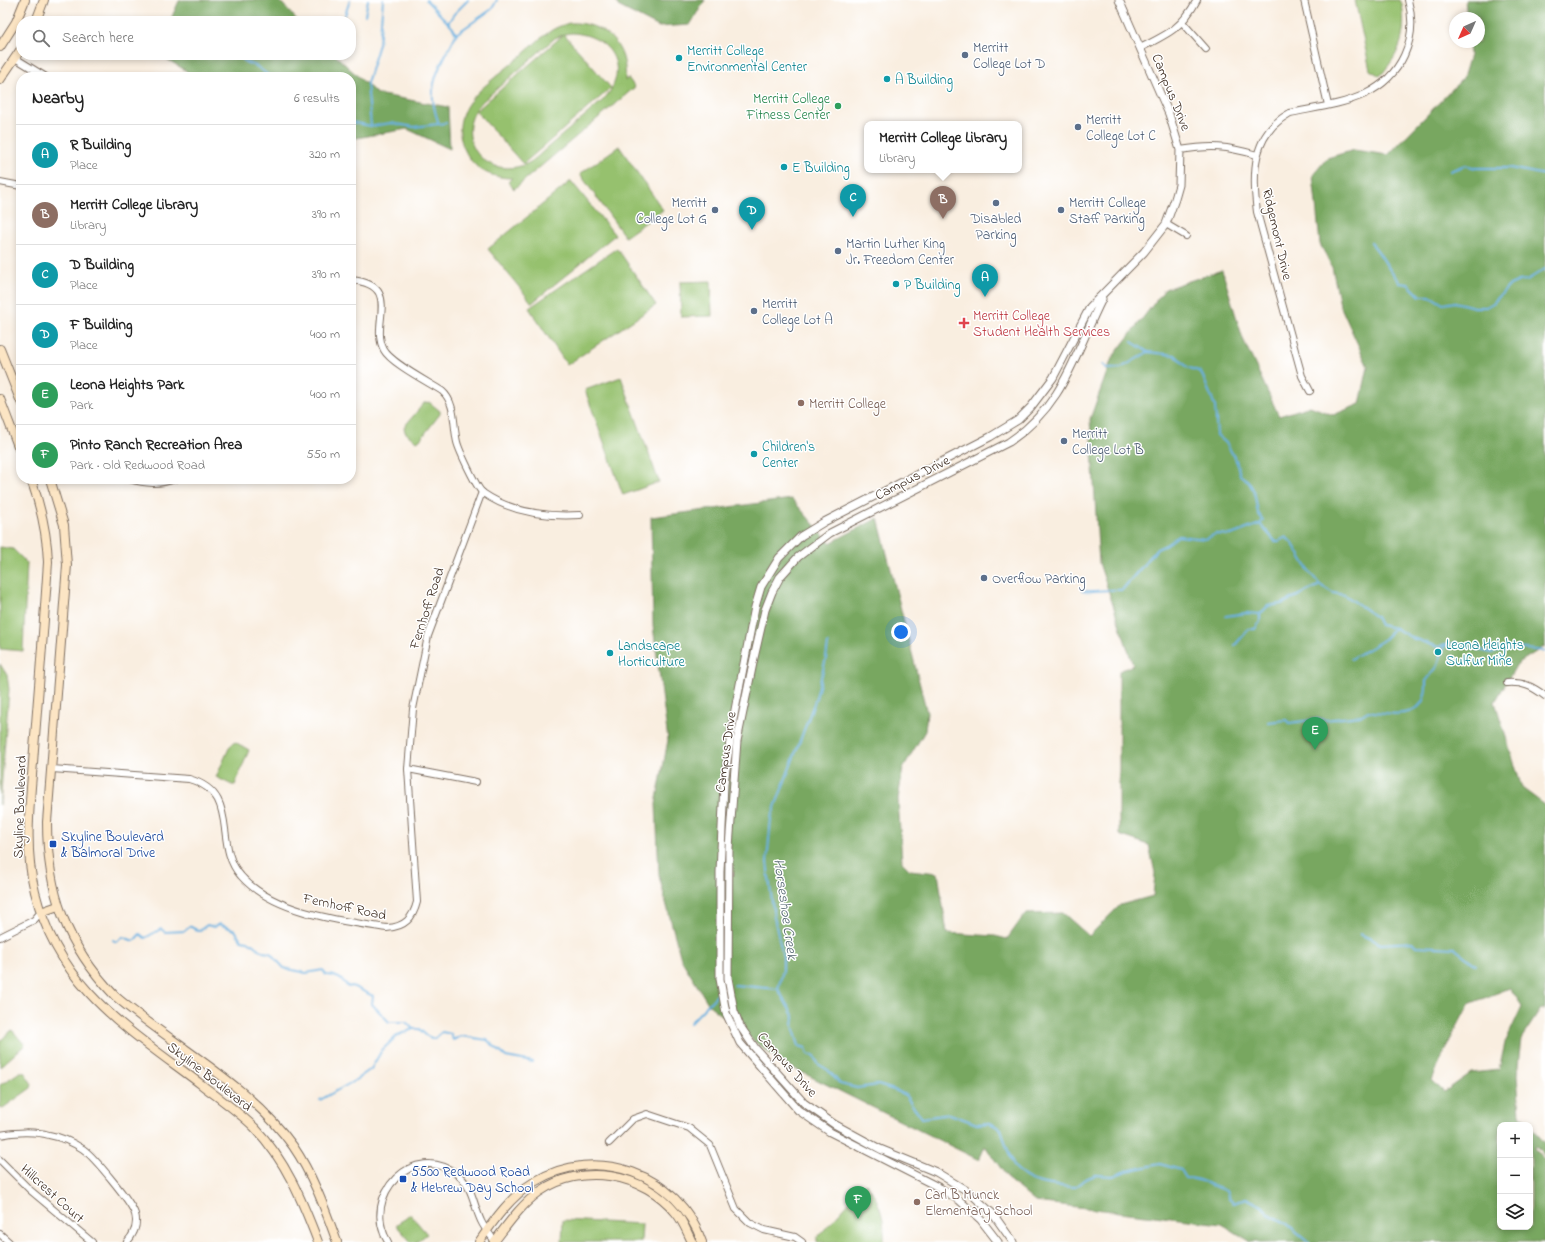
<!DOCTYPE html>
<html lang="en">
<head>
<meta charset="utf-8">
<style>
	body { margin:0; font-family:"Indie Flower",sans-serif; background:#f6f6f6; color:#222 }
	.controls { position:absolute; right:12px; bottom:12px; display:grid; overflow:hidden; border-radius:8px; box-shadow:0 2px 6px #0003 }
	.controls button { width:36px; height:36px; display:grid; place-items:center; padding:0; border:0; border-bottom:1px solid #e0e0e0; background:#fff; color:#222; font:20px sans-serif }
	.compass { position:absolute; left:1449px; top:12px; width:36px; height:36px; border-radius:50%; background:#fff; box-shadow:0 2px 6px #0003; rotate:225deg }
	.you { position:absolute; left:901px; top:632px; width:14px; height:14px; margin:-10px; border:3px solid #fff; border-radius:50%; background:#1a73e8; box-shadow:0 0 0 6px #1a73e833 }
	.badge { display:grid; place-items:center; width:26px; height:26px; border-radius:50%; background:#1a73e8; color:#fff; font-size:13px; font-weight:700 }
	.pin { position:absolute; translate:-50% -33px; filter:drop-shadow(0 1px 2px #0008) }
	.pin::after { content:''; position:absolute; top:21px; width:14px; height:12px; background:inherit; clip-path:polygon(0 0,100% 0,50% 100%) }
	.popup { position:absolute; left:864px; top:121px; width:158px; height:52px; box-sizing:border-box; display:grid; place-content:center; border-radius:8px; background:#fff; filter:drop-shadow(0 1px 3px #0005); font-size:13px; white-space:nowrap; color:#767676 }
	.popup b { font-size:15px; color:#222 }
	.popup::after { content:''; position:absolute; left:50%; top:100%; margin-left:-8px; border:8px solid transparent; border-top-color:#fff }
	.list { margin:0; padding:0; list-style:none }
	h2 { display:flex; justify-content:space-between; align-items:center; height:52px; margin:0; padding:0 16px; font-size:17px }
	h2 small { font-size:13px; font-weight:400; color:#767676 }
	.list li { display:grid; grid-template-columns:26px 1fr auto; gap:12px; align-items:center; box-sizing:border-box; height:60px; padding:0 16px; border-top:1px solid #e0e0e0 }
	.list b { display:block; font-size:15px; white-space:nowrap }
	.list p { margin:0; font-size:13px; white-space:nowrap; color:#767676 }
	.list em { font-size:13px; font-style:normal; color:#767676 }
	.icon { flex:none; width:22px; height:22px; fill:none; stroke:currentColor; stroke-width:2; stroke-linecap:round; stroke-linejoin:round }
	.map { position:relative; flex:none; width:1545px; height:1242px; overflow:hidden }
	.search { position:absolute; background:#fff; box-shadow:0 2px 6px #0003; left:16px; top:16px; width:340px; height:44px; display:flex; align-items:center; gap:10px; box-sizing:border-box; padding:0 14px; border-radius:16px; color:#767676; font-size:15px }
	.panel { position:absolute; background:#fff; box-shadow:0 2px 6px #0003; left:16px; top:72px; width:340px; height:412px; border-radius:16px }
	.map>svg:first-child { display:block }
	.green { fill:#96c16e; stroke:#687646; fill-rule:evenodd }
	.forest { fill:#78a761; stroke:#5a6840; fill-rule:evenodd }
	.lines { fill:none; stroke-linecap:round; stroke-linejoin:round }
	.stream { stroke:#6ab1e1; stroke-width:2 }
	.minor-casing { stroke:#7e6f62; stroke-width:8 }
	.tertiary-casing { stroke:#7e6f62; stroke-width:9 }
	.secondary-casing { stroke:#7e6f62; stroke-width:10 }
	.minor { stroke:#fff; stroke-width:6 }
	.tertiary { stroke:#fff; stroke-width:7 }
	.secondary { stroke:#fce5c4; stroke-width:8 }
	.service-dot { fill:#5c6f8a; stroke:#fff; stroke-width:1.5 }
	.culture-dot { fill:#0f9aa8; stroke:#fff; stroke-width:1.5 }
	.leisure-dot { fill:#2e9e5b; stroke:#fff; stroke-width:1.5 }
	.health-dot { fill:#e0444e; stroke:#fff; stroke-width:1.5 }
	.education-dot { fill:#8d6e63; stroke:#fff; stroke-width:1.5 }
	.transit-dot { fill:#1a4fb4; stroke:#fff; stroke-width:1.5 }
	.labels { text-anchor:middle; stroke-width:3; stroke-linejoin:round; paint-order:stroke }
	.service-label { font-size:14px; fill:#4e5e75; stroke:#fff; text-anchor:start }
	.culture-label { font-size:14px; fill:#0d838f; stroke:#fff; text-anchor:start }
	.street-label { font-size:14px; fill:#3b2a1e; stroke:#fff }
	.leisure-label { font-size:14px; fill:#27864d; stroke:#fff; text-anchor:end }
	.health-label { font-size:14px; fill:#be3a42; stroke:#fff; text-anchor:start }
	.education-label { font-size:14px; fill:#785e54; stroke:#fff; text-anchor:start }
	.transit-label { font-size:14px; fill:#164399; stroke:#fff; text-anchor:start }
	.water-label { font-size:15px; font-style:italic; fill:#4e606c; stroke:#fff }
</style>
</head>
<body>
<div class="map">
<svg width="1545" height="1242" viewBox="0 0 1545 1242">
	<rect width="100%" height="100%" fill="#fff"/>
	<filter id="ink" filterUnits="userSpaceOnUse"><feTurbulence type="fractalNoise" baseFrequency=".025" numOctaves="2"/><feDisplacementMap in="SourceGraphic" scale="8" xChannelSelector="R" yChannelSelector="G"/><feConvolveMatrix kernelMatrix="1 2 1 2 8 2 1 2 1" color-interpolation-filters="sRGB"/></filter>
	<filter id="wash" filterUnits="userSpaceOnUse"><feTurbulence type="fractalNoise" baseFrequency=".012" numOctaves="4" result="noise"/><feDisplacementMap in="SourceGraphic" scale="16" xChannelSelector="R" yChannelSelector="G"/><feGaussianBlur stdDeviation="0.9" result="paint"/><feColorMatrix in="noise" values="0 0 0 0 0 0 0 0 0 0 0 0 0 0 0 0 0 1.4 0 .05"/><feComposite in="paint" operator="in"/></filter>
	<g filter="url(#wash)">
		<rect width="100%" height="100%" fill="#f9eee0"/>
		<g class="green">
			<path d="M1355,0h45l2,4c5,31 -2,50 -22,72l-10,-6z"/>
			<path d="M569,23c35,-2 60,23 56,58l3,-3 7,9 -121,102 -6,-7 4,-4c-18,0 -34,-6 -44,-22 -10,-16 -11,-33 -2,-49 9,-16 40,-38 55,-51 10,-9 20,-19 31,-26 5,-3 11,-5 17,-7zM572,33c40,2 60,38 30,68 -18,15 -36,31 -54,46 -7,6 -15,15 -24,18 -43,15 -73,-32 -41,-64l72,-63 8,-3 -87,76 47,53 88,-76 -47,-54z"/>
			<path d="M619,146l44,64 -38,27 -45,-63z"/>
			<path d="M571,181l44,54 -83,68 -44,-54z"/>
			<path d="M617,248l39,57 -89,60 -38,-57z"/>
			<path d="M711,281l1,35 -31,1 -1,-35z"/>
			<path d="M621,377l38,105 -36,13 -38,-105z"/>
			<path d="M429,402l11,9v3l-20,26 -5,1 -10,-9 -1,-5 20,-24z"/>
			<path d="M0,547l13,2 14,14 -4,88 -23,-2z"/>
			<path d="M0,664l7,11 2,14 -9,116z"/>
			<path d="M235,742l14,8 -14,35h-3l-16,-8 14,-31z"/>
			<path d="M12,1030l13,15 -25,22v-26z"/>
			<path d="M20,1072h4l8,12 -1,4 -28,20 -3,-1v-22z"/>
			<path d="M866,1183c14,18 19,36 18,59h-67v-4z"/>
			<path d="M410,1214l17,20 -10,8h-6l-15,-17z"/>
			<path d="M563,1220l79,4 -1,18h-79z"/>
		</g>
		<g class="forest">
			<path d="M183,0h96l19,21h-128l9,-20z"/>
			<path d="M616,0h89l-15,25 -31,2 -41,-21z"/>
			<path d="M1465,0h80v646l-28,18 -22,38 27,86 23,17v204h-4l-20,30 -4,36 3,39 10,11h-30v102h30v-101l15,17v13l-9,-10 -2,2 11,12v82h-294l-29,-18 -187,-22 -25,-21 -25,-35 -6,14 -200,-99 -70,-56 -28,-46 -22,-83 -3,-72 12,-64 -15,-114 -2,-109 141,-18 38,44 48,-25 49,195 -2,18 -22,37 -5,31 4,63 8,8 28,3 9,60 48,3 12,3 18,-25 38,-1 26,23 31,-31 33,-9 2,-23 -6,-28 -30,-10v-164l14,-6 -34,-102 -9,-144 22,-61 53,-69 57,-19 21,69 36,77 31,-10 23,9 27,-11 8,-37 -28,-62 -8,-38 -12,-23 -7,-69 14,-17 27,-8 34,5 75,-77 7,-23 -1,-13h10v-24h-12zM1510,988l12,18 -17,37 -6,27 -28,3 -27,19 -12,-12 12,-28 25,-48z"/>
			<path d="M160,55h175l42,39 71,13 2,42 -43,-20 -56,10v-62h-158l-8,-7z"/>
		</g>
		<g class="lines">
			<g class="stream">
				<path d="M426,0l27,28 3,6c-3,8 -8,15 -11,22 -14,26 -16,41 -6,68"/>
				<path d="M345,15l5,-15"/>
				<path d="M365,15l3,-15"/>
				<path d="M448,23l6,-9 14,-14"/>
				<path d="M456,34l36,-25 5,-9"/>
				<path d="M240,55l5,7 11,4 15,11"/>
				<path d="M351,122l20,4 20,-3 23,4 32,-4"/>
				<path d="M371,126l-4,-43 12,-39 4,-44"/>
				<path d="M1450,171l15,-6 11,3h34l35,7"/>
				<path d="M1371,243c8,8 12,17 19,27 3,5 7,7 10,13l8,1 12,12h10l13,8 12,-2 19,5h12l7,-4 17,-18 9,-4 8,-1 18,-11"/>
				<path d="M1132,342l16,10 27,3 12,12 14,5 14,34 2,29 9,8 10,17 4,15 8,6 6,10 4,22 5,7 -3,4 15,17h4l7,-4 7,7 16,27 11,14 13,8 12,2 31,22 4,8 15,3 17,10 26,9 16,-4 37,10 25,-5 29,3"/>
				<path d="M1102,364l5,5 14,-1 27,-16"/>
				<path d="M1082,591c15,1 26,-2 40,-1l35,-41 9,-4 12,-9 28,3 9,-5 16,1 29,-11"/>
				<path d="M1226,616l20,-3 14,1"/>
				<path d="M828,644l-2,14 -10,40 -45,120 -4,44 7,55 9,40v13l-5,19 16,28 -1,9 6,20 7,2 2,6 7,2 3,8 10,6 12,14 17,4 21,-3 19,6 8,4 17,23 28,-4 27,10 13,-1 11,6c4,11 8,29 14,38 12,18 40,19 60,20l10,-8 11,-4 17,1 13,-5 34,-7 21,6 5,8c14,0 26,8 40,13l3,8 5,4 12,-5 16,8 7,8 17,9 23,19"/>
				<path d="M1235,645l14,-16h6l5,-7v-8l8,-8 13,-2 39,-19"/>
				<path d="M1351,659l31,-18 13,-13"/>
				<path d="M1268,722l18,-2 3,3 31,-4 5,1 35,-4 8,-5c28,4 60,9 58,-30l11,-14 7,-20"/>
				<path d="M1360,934l21,10 32,-2 4,4 37,2 22,17"/>
				<path d="M113,940l3,2 7,-5 11,4 6,-7 5,4 16,-9 4,3 20,-1 4,-5 10,5 8,-6 7,2 5,-3 16,6 6,10 7,1 15,11 7,1 14,15 22,5 17,-3 3,5c10,0 17,4 22,12l4,-1 21,10 -1,8 17,18h17l7,7h6l8,7 7,3 8,-7 9,2 2,6 8,-4 26,4 19,17 27,5"/>
				<path d="M734,985l44,4"/>
				<path d="M690,1023l28,-29"/>
				<path d="M320,1100l34,-19 17,-12 11,-19 16,-15 15,-6"/>
			</g>
		</g>
	</g>
	<g filter="url(#ink)">
		<g class="lines">
			<defs>
				<g id="minor">
					<path d="M1304,0l24,105"/>
					<path d="M1183,23l23,26"/>
					<path d="M1140,48c28,-14 42,-20 57,-48"/>
					<path d="M15,58l31,19"/>
					<path d="M1180,150c32,-5 46,-4 77,5"/>
					<path d="M0,182l21,4"/>
					<path d="M1166,224l20,12"/>
					<path d="M351,280c53,5 18,44 33,70 7,13 44,32 58,41 14,12 11,34 15,51 2,8 20,47 26,51 29,20 63,24 97,22"/>
					<path d="M1310,391l-8,-15 -45,-164c-5,-39 -5,-78 33,-99 24,-5 52,-8 75,-19 36,-17 54,-55 43,-94"/>
					<path d="M129,479c16,5 30,6 46,0"/>
					<path d="M1507,683c16,-1 25,3 38,13"/>
					<path d="M52,769l137,10c53,15 23,65 52,97 32,37 101,45 146,52 18,-1 26,-10 30,-26l-9,-133 5,-60 15,-73 54,-144"/>
					<path d="M408,769l68,13"/>
					<path d="M0,937l34,-17 7,-8"/>
					<path d="M0,1135c14,-3 35,-4 49,0 11,2 25,8 34,14 11,8 48,52 52,65 3,10 -1,20 -8,28"/>
					<path d="M609,1143l24,-24 14,-5 42,14 21,17 26,64 14,14 14,7 31,7 7,5"/>
					<path d="M0,1160l30,30 62,52"/>
					<path d="M0,1234l9,8"/>
					<path d="M388,1242c-28,-46 26,-102 70,-67 15,12 15,29 23,46 3,7 9,14 14,20"/>
				</g>
				<g id="tertiary">
					<path d="M998,1242l-17,-22 -22,-20 -19,-12 -110,-56 -32,-22 -58,-67 -14,-30 -6,-34v-107l4,-89 9,-63 22,-113 6,-20 18,-29 22,-22 23,-14 166,-85 28,-17 13,-13 22,-29 37,-71 54,-55 22,-28 9,-25 4,-14 1,-35 -11,-36 -50,-114"/>
					<path d="M1013,1242l-20,-28 -24,-22 -33,-20 -56,-23 -46,-25 -30,-21 -49,-55 -15,-22 -6,-15 -6,-33 1,-131 8,-106 17,-83 11,-48 7,-18 8,-15 18,-20 32,-24 179,-91c56,-38 65,-87 93,-143"/>
				</g>
				<g id="secondary">
					<path d="M36,21l8,-21"/>
					<path d="M0,47l16,-25 9,-22"/>
					<path d="M0,80l21,-31"/>
					<path d="M0,349l21,53"/>
					<path d="M0,399l21,55"/>
					<path d="M31,479c10,28 16,53 17,83 -4,62 -9,125 -14,187 -3,47 -11,96 1,143 24,97 93,137 167,193 18,14 37,27 53,43 31,33 47,72 63,114"/>
					<path d="M50,479l14,46 3,40 -20,257c0,70 19,123 68,174 57,49 134,88 178,150 20,29 32,63 44,96"/>
					<path d="M41,912l17,-6"/>
					<path d="M479,1242c15,-22 32,-46 55,-60 62,-38 145,-8 168,60"/>
					<path d="M494,1242c14,-18 27,-37 45,-50 42,-30 105,-19 137,21 7,8 11,19 16,29"/>
				</g>
			</defs>
			<use href="#minor" class="minor-casing"/>
			<use href="#tertiary" class="tertiary-casing"/>
			<use href="#secondary" class="secondary-casing"/>
			<use href="#minor" class="minor"/>
			<use href="#tertiary" class="tertiary"/>
			<use href="#secondary" class="secondary"/>
		</g>
	</g>
	<g class="service-dot">
		<circle cx="965" cy="55" r="4"/>
		<circle cx="1078" cy="127" r="4"/>
		<circle cx="996" cy="203" r="4"/>
		<circle cx="715" cy="210" r="4"/>
		<circle cx="1061" cy="210" r="4"/>
		<circle cx="838" cy="251" r="4"/>
		<circle cx="754" cy="311" r="4"/>
		<circle cx="1064" cy="441" r="4"/>
		<circle cx="984" cy="578" r="4"/>
	</g>
	<g class="culture-dot">
		<circle cx="679" cy="58" r="4"/>
		<circle cx="887" cy="79" r="4"/>
		<circle cx="784" cy="167" r="4"/>
		<circle cx="896" cy="284" r="4"/>
		<circle cx="754" cy="454" r="4"/>
		<circle cx="1438" cy="652" r="4"/>
		<circle cx="610" cy="653" r="4"/>
	</g>
	<circle class="leisure-dot" cx="838" cy="106" r="4"/>
	<path class="health-dot" d="M962 317h4v4h4v4h-4v4h-4v-4h-4v-4h4z"/>
	<g class="education-dot">
		<circle cx="801" cy="403" r="4"/>
		<circle cx="917" cy="1202" r="4"/>
	</g>
	<g class="transit-dot">
		<rect x="49" y="840" width="8" height="8" rx="2"/>
		<rect x="399" y="1175" width="8" height="8" rx="2"/>
	</g>
	<g class="labels">
		<g class="service-label">
			<text x="973" y="52">Merritt<tspan x="973" dy="16">College Lot D</tspan></text>
			<text x="1086" y="124">Merritt<tspan x="1086" dy="16">College Lot C</tspan></text>
			<text x="707" y="207" text-anchor="end">Merritt<tspan x="707" dy="16">College Lot G</tspan></text>
			<text x="1069" y="207">Merritt College<tspan x="1069" dy="16">Staff Parking</tspan></text>
			<text x="996" y="223" text-anchor="middle">Disabled<tspan x="996" dy="16">Parking</tspan></text>
			<text x="846" y="248">Martin Luther King<tspan x="846" dy="16">Jr. Freedom Center</tspan></text>
			<text x="762" y="308">Merritt<tspan x="762" dy="16">College Lot A</tspan></text>
			<text x="1072" y="438">Merritt<tspan x="1072" dy="16">College Lot B</tspan></text>
			<text x="992" y="583">Overflow Parking</text>
		</g>
		<g class="culture-label">
			<text x="687" y="55">Merritt College<tspan x="687" dy="16">Environmental Center</tspan></text>
			<text x="895" y="84">A Building</text>
			<text x="792" y="172">E Building</text>
			<text x="904" y="289">P Building</text>
			<text x="762" y="451">Children's<tspan x="762" dy="16">Center</tspan></text>
			<text x="1446" y="649">Leona Heights<tspan x="1446" dy="16">Sulfur Mine</tspan></text>
			<text x="618" y="650">Landscape<tspan x="618" dy="16">Horticulture</tspan></text>
		</g>
		<g class="street-label">
			<text transform="translate(1172 92) rotate(68)" y="5">Campus Drive</text>
			<text transform="translate(1278 234) rotate(77)" y="5">Ridgemont Drive</text>
			<text transform="translate(912 477) rotate(-27)" y="5">Campus Drive</text>
			<text transform="translate(426 608) rotate(-72)" y="5">Fernhoff Road</text>
			<text transform="translate(725 752) rotate(-82)" y="5">Campus Drive</text>
			<text transform="translate(19 807) rotate(-88)" y="5">Skyline Boulevard</text>
			<text transform="translate(345 906) rotate(12)" y="5">Fernhoff Road</text>
			<text transform="translate(788 1064) rotate(48)" y="5">Campus Drive</text>
			<text transform="translate(210 1076) rotate(38)" y="5">Skyline Boulevard</text>
			<text transform="translate(53 1193) rotate(42)" y="5">Hillcrest Court</text>
		</g>
		<g class="leisure-label">
			<text x="830" y="103">Merritt College<tspan x="830" dy="16">Fitness Center</tspan></text>
		</g>
		<g class="health-label">
			<text x="973" y="320">Merritt College<tspan x="973" dy="16">Student Health Services</tspan></text>
		</g>
		<g class="education-label">
			<text x="809" y="408">Merritt College</text>
			<text x="925" y="1199">Carl B Munck<tspan x="925" dy="16">Elementary School</tspan></text>
		</g>
		<g class="transit-label">
			<text x="61" y="841">Skyline Boulevard<tspan x="61" dy="16">&amp; Balmoral Drive</tspan></text>
			<text x="411" y="1176">5500 Redwood Road<tspan x="411" dy="16">&amp; Hebrew Day School</tspan></text>
		</g>
		<g class="water-label">
			<text transform="translate(786 909) rotate(82)" y="5">Horseshoe Creek</text>
		</g>
	</g>
</svg>
<div class="controls">
<button>+</button>
<button>−</button>
<button><svg class="icon" aria-label="layers" viewBox="0 0 24 24"><path d="M12 4l9 5-9 5-9-5zM3 14l9 5 9-5"/></svg></button>
</div>
<svg class="compass" viewBox="-18 -18 36 36"><path d="M0-13l5 13h-10z" fill="#e53935"/><path d="M0 13l5-13h-10z" fill="#767676"/></svg>
<div class="you"></div>
<div class="pin badge" style="left:985px;top:297px;background:#0f9aa8">A</div>
<div class="pin badge" style="left:943px;top:219px;background:#8d6e63">B</div>
<div class="popup"><b>Merritt College Library</b>Library</div>
<div class="pin badge" style="left:853px;top:217px;background:#0f9aa8">C</div>
<div class="pin badge" style="left:752px;top:230px;background:#0f9aa8">D</div>
<div class="pin badge" style="left:1315px;top:750px;background:#2e9e5b">E</div>
<div class="pin badge" style="left:858px;top:1219px;background:#2e9e5b">F</div>
<div class="search"><svg class="icon" aria-label="search" viewBox="0 0 24 24"><circle cx="10" cy="10" r="6"/><path d="M15 15l6 6"/></svg>Search here</div>
<section class="panel">
<h2>Nearby<small>6 results</small></h2>
<ul class="list">
<li><span class="badge" style="background:#0f9aa8">A</span><div><b>R Building</b><p>Place</p></div><em>320 m</em></li>
<li><span class="badge" style="background:#8d6e63">B</span><div><b>Merritt College Library</b><p>Library</p></div><em>390 m</em></li>
<li><span class="badge" style="background:#0f9aa8">C</span><div><b>D Building</b><p>Place</p></div><em>390 m</em></li>
<li><span class="badge" style="background:#0f9aa8">D</span><div><b>F Building</b><p>Place</p></div><em>400 m</em></li>
<li><span class="badge" style="background:#2e9e5b">E</span><div><b>Leona Heights Park</b><p>Park</p></div><em>400 m</em></li>
<li><span class="badge" style="background:#2e9e5b">F</span><div><b>Pinto Ranch Recreation Area</b><p>Park · Old Redwood Road</p></div><em>550 m</em></li>
</ul>
</section>
</div>
</body>
</html>
